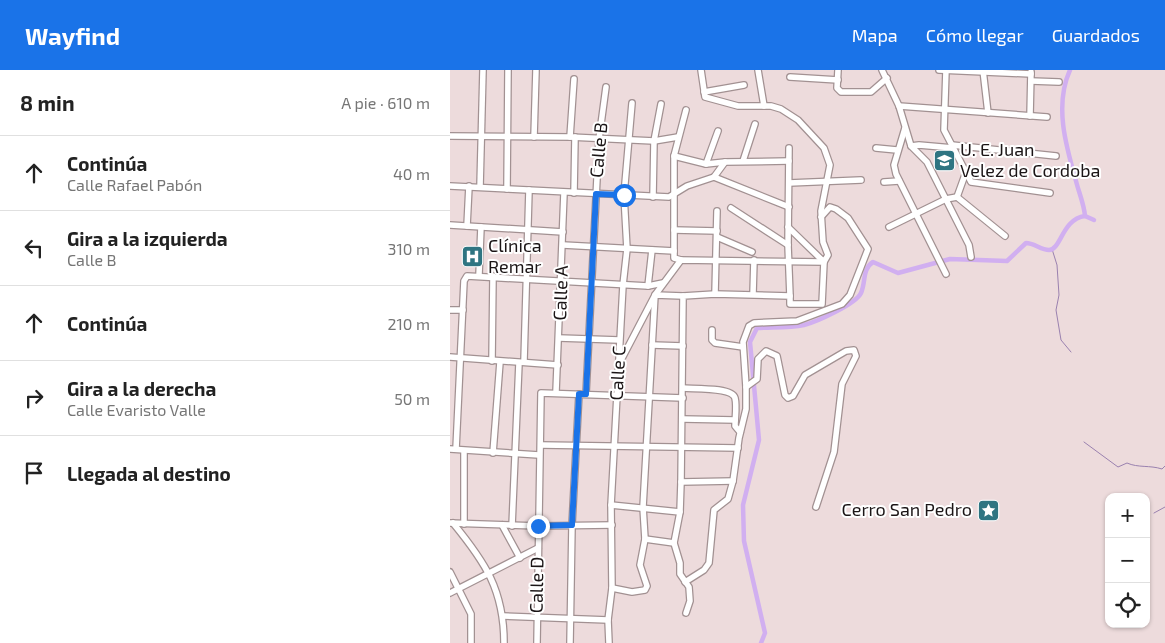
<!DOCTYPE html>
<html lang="es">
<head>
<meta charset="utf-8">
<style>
	body { margin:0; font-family:"Exo 2",sans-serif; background:#f6f6f6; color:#222 }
	.controls { position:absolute; right:15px; bottom:15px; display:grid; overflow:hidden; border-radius:10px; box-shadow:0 1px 4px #0004 }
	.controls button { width:45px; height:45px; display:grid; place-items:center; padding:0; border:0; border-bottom:1px solid #e0e0e0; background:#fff; color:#222; font:25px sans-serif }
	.stop { position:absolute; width:15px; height:15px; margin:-11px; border:4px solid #1a73e8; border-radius:50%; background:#fff }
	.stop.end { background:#1a73e8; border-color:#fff; box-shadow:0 1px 5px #0008 }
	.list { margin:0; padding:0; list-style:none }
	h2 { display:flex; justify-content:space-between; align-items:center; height:65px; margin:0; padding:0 20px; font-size:21px }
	h2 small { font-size:16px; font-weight:400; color:#767676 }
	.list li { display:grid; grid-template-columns:32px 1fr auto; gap:15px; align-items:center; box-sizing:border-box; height:75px; padding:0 20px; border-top:1px solid #e0e0e0 }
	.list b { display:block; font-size:19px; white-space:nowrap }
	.list p { margin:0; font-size:16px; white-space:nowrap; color:#767676 }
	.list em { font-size:16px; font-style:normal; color:#767676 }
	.icon { flex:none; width:28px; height:28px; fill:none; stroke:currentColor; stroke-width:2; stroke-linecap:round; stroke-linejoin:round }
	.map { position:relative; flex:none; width:715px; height:573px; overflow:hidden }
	header { display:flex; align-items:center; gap:30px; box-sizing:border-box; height:70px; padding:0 25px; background:#1a73e8; color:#fff }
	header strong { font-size:24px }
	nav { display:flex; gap:28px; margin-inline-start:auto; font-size:18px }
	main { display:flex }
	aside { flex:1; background:#fff }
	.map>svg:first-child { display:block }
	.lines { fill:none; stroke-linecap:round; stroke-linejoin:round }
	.stream { stroke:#9a81af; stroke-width:1 }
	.canal { stroke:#d1aff0; stroke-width:4.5 }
	.minor-casing { stroke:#a29192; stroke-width:8 }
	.minor { stroke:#fff; stroke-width:5.5 }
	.route { stroke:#1a73e8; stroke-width:6 }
	.labels { text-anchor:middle; stroke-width:4; stroke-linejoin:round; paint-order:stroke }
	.street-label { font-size:18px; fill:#1b1516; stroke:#fff }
	.poi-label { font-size:18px; fill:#1b1516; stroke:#fff; text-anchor:start }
</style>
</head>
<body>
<header>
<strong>Wayfind</strong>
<nav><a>Mapa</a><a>Cómo llegar</a><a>Guardados</a></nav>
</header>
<main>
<aside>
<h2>8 min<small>A pie · 610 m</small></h2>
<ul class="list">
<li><svg class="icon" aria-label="ahead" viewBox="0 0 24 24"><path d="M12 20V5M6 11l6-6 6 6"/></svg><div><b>Continúa</b><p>Calle Rafael Pabón</p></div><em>40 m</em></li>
<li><svg class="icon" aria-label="left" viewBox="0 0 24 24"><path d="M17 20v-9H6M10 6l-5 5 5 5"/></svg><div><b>Gira a la izquierda</b><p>Calle B</p></div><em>310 m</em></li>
<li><svg class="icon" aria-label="ahead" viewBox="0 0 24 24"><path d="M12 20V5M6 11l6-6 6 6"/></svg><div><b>Continúa</b></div><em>210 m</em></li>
<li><svg class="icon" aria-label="right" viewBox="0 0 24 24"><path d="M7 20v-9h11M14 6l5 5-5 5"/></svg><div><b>Gira a la derecha</b><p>Calle Evaristo Valle</p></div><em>50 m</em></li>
<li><svg class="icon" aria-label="arrive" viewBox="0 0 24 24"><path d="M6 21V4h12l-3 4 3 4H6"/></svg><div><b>Llegada al destino</b></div></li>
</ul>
</aside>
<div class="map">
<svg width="715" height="573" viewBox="0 0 715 573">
	<rect width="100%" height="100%" fill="#eddbdc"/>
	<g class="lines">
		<g class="stream">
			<path d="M602,179l5,16 2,30 -3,15 5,30 10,12"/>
			<path d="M634,372l34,25 9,-4c11,5 23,2 35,6l3,-3"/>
			<path d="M704,443l11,-6"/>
		</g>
		<g class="canal">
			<path d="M635,146l9,4"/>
			<path d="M311,573l4,-10 -21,-92 -1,-36 16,-65 -9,-98 7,-14c16,-1 32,0 47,-3 12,-3 52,-21 57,-32 5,-11 1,-24 12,-31l25,11 52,-14 57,2 19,-18c8,0 15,7 23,7 12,0 13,-31 36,-34 -1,-12 -6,-23 -9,-35 -10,-35 -22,-76 -6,-111"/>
		</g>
		<defs>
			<g id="minor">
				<path d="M251,0l4,27 33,9h33l10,3 17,11 26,28 6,17 -9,46 2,31 5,13 -4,7 -36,-35"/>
				<path d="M308,0l6,36"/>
				<path d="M388,0l-1,18 4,4h30l16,-14"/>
				<path d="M432,0l17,36 12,40 16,16 42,83 2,12"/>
				<path d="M489,0l92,4"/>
				<path d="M496,0l-2,60 27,52 79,11"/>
				<path d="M533,0l5,43"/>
				<path d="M340,7l48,3"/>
				<path d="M581,11l28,1"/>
				<path d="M254,22l40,-7"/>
				<path d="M449,36l148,11"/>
				<path d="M236,40l-12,46 32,8 19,-2"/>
				<path d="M580,46l1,-44"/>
				<path d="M455,58l-11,37 2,9 50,100"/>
				<path d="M0,66l120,1 84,4 24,-4"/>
				<path d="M84,67l2,-67"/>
				<path d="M120,67l4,-58"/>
				<path d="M502,75l104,11"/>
				<path d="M461,76l8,-1 34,3"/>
				<path d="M339,78l-1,97 2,51"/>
				<path d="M426,78l21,2"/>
				<path d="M224,86v102l7,2"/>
				<path d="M293,91l12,-37"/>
				<path d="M256,94l12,-33"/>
				<path d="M264,107l75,30"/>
				<path d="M434,112l15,-1"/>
				<path d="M339,113l72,-3"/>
				<path d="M0,116l219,11 18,-11 27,-9 11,-15 64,-1"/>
				<path d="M30,117l3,-117"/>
				<path d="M57,119l1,-119"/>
				<path d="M124,123l1,-56"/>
				<path d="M203,127l1,-56 7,-37"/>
				<path d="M507,127l9,-25"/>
				<path d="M281,138l57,37"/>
				<path d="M0,155l113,7"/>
				<path d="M17,156l2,-40"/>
				<path d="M439,157l57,-28 11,-2 48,39"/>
				<path d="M224,160l43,1"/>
				<path d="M267,167l35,15"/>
				<path d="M113,175l111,6"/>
				<path d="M29,205l2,-48"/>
				<path d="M198,216l4,-36"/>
				<path d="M265,224l2,-83"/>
				<path d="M303,224l1,-34"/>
				<path d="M0,240h13"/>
				<path d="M262,260v10l3,3 28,4"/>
				<path d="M109,268l60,2"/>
				<path d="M202,275l31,1"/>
				<path d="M0,287l108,8"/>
				<path d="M42,291l1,-85"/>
				<path d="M74,291l5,-171"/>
				<path d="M168,296l37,-71 26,-35 143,2 -2,42h-32v-8l-75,-2 -32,2 -2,186 -1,30 -6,31 6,20v11l9,13 1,14 -4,12"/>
				<path d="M296,317l-3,-45 6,-16 5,-3 43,-2 45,-17 8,-9 18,-46 -20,-31 -12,-9 -6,-2 -9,10"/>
				<path d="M233,318c11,1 49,-1 52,10 2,8 0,20 0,28l5,6"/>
				<path d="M106,322l8,-199"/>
				<path d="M136,324l13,-255 7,-52"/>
				<path d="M233,349l52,1"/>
				<path d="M91,375l197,3"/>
				<path d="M0,379l89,6"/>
				<path d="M6,379l8,-168 3,-5 181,10 15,-3"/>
				<path d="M43,383l7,-91"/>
				<path d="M231,412l52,-1"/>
				<path d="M161,435l69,7"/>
				<path d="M0,453l88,3 74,-1"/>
				<path d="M3,453c32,39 51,67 51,120"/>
				<path d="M14,454v-73"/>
				<path d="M52,455l18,33"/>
				<path d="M62,456l7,-163"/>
				<path d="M195,469l29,4"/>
				<path d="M0,502l21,42v29"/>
				<path d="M235,512l19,-12 5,-7 5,-53 14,-11 5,-18 6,-43 7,-29v-22l11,-8 1,-20 8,-8 11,5 8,39 3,3 5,-2 12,-21 41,-24 8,-1 2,6 -14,28 -8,68 -18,55"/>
				<path d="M162,518l20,4 13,-2 2,-4 -7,-21 5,-26 -2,-32 12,-212 28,1"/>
				<path d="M0,523l88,-45"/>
				<path d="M53,546l105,4"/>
				<path d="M87,573l4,-250 142,5"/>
				<path d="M120,573l2,-118 7,-131"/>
				<path d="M159,573l-1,-23 4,-32 -1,-83 12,-220 4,-36 -3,-54 8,-92"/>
			</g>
		</defs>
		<use href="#minor" class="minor-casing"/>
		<use href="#minor" class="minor"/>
	</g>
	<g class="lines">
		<path class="route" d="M88,456l34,-1 7,-131h7l10,-200 28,1"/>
	</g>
	<defs>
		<symbol id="school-square" viewBox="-11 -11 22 22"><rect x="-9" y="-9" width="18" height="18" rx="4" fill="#2f7582" stroke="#fff"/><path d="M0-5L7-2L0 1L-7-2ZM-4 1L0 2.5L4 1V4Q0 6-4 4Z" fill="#fff"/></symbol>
		<symbol id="hospital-square" viewBox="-11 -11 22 22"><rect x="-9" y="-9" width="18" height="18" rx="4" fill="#2f7582" stroke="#fff"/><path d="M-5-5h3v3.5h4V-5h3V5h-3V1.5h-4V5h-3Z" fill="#fff"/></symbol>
		<symbol id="sight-square" viewBox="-11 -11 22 22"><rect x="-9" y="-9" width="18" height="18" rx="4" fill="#2f7582" stroke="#fff"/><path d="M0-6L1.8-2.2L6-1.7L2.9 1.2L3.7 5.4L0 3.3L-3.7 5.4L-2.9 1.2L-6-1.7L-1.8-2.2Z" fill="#fff"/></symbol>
	</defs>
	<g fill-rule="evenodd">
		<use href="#school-square" x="482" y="78" width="25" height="25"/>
		<use href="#hospital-square" x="10" y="174" width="25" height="25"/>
		<use href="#sight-square" x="526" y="428" width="25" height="25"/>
	</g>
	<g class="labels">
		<g class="street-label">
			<text transform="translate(149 80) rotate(-85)" y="6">Calle B</text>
			<text transform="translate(111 223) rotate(-88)" y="6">Calle A</text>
			<text transform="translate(168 303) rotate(-87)" y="6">Calle C</text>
			<text transform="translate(87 515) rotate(-89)" y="6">Calle D</text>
		</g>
		<g class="poi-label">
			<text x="510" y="86">U. E. Juan<tspan x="510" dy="21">Velez de Cordoba</tspan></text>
			<text x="38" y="182">Clínica<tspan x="38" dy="21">Remar</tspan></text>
			<text x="522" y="446" text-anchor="end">Cerro San Pedro</text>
		</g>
	</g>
</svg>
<div class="controls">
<button>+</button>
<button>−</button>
<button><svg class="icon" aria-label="locate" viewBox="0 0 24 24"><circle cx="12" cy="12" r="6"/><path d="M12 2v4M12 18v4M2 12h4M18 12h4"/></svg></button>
</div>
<div class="stop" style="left:174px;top:125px"></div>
<div class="stop end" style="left:88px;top:456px"></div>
</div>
</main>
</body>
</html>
